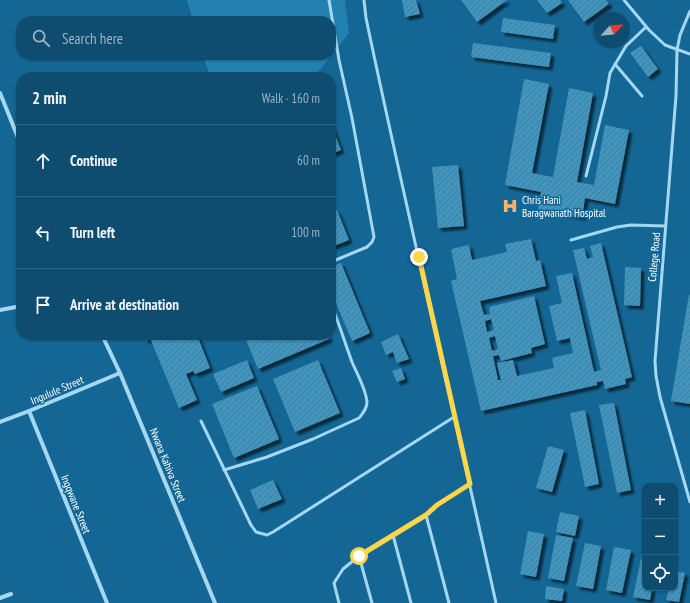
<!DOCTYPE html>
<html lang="en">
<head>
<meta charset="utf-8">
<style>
	body { margin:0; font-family:"PT Sans Narrow",sans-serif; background:#1d5778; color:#f1f3f6 }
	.controls { position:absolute; right:12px; bottom:12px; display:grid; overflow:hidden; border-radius:8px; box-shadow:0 1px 3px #0004 }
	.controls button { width:36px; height:36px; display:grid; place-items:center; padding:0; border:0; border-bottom:1px solid #2f6483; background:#0f4d70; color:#f1f3f6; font:20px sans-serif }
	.compass { position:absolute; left:594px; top:12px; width:36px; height:36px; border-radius:50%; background:#0f4d70; box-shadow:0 1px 3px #0004; rotate:64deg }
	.stop { position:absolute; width:12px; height:12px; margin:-9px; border:3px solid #ffd54a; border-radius:50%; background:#fff }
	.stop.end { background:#ffd54a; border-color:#fff; box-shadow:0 1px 4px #0008 }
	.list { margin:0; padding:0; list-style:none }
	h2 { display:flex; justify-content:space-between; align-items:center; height:52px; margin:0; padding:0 16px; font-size:17px }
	h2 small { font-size:13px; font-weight:400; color:#9bb4c3 }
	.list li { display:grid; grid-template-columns:26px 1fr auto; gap:12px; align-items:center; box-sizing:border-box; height:72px; padding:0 16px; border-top:1px solid #2f6483 }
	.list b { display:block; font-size:15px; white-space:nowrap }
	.list em { font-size:13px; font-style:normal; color:#9bb4c3 }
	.icon { flex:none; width:22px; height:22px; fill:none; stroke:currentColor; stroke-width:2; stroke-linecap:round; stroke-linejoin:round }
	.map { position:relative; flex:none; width:690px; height:603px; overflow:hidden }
	.search { position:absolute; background:#0f4d70; box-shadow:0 1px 3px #0004; left:16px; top:16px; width:320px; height:44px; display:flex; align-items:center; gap:10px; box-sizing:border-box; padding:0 14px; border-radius:16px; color:#9bb4c3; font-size:15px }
	.panel { position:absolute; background:#0f4d70; box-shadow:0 1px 3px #0004; left:16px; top:72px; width:320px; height:268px; border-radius:16px }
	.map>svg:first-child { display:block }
	.green { fill:#2381b2 }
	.building { fill:url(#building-hatch); fill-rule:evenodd; filter:url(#shadow) }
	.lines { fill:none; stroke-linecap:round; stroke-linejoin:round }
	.service { stroke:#a4d8f2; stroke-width:3 }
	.minor { stroke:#a4d8f2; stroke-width:4 }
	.route { stroke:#ffd54a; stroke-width:5 }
	.labels { text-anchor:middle; stroke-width:3; stroke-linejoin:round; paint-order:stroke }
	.poi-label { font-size:11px; fill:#fff; stroke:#146795; text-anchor:start }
	.street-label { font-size:11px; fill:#fff; stroke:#146795 }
</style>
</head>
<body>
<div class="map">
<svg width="690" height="603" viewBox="0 0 690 603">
	<defs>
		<pattern id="building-hatch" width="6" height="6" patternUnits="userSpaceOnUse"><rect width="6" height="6" fill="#4194be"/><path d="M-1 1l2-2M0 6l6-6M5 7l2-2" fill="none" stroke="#457b96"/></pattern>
		<filter id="shadow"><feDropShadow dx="3.5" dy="3.5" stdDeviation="1" flood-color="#0009"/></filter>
	</defs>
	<rect width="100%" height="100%" fill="#146795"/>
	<path class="green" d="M187,0h158l4,33 -35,44h-104l-7,-22h128v-34h-138z"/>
	<g class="building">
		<path d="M402,0h14l4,14 -15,3z"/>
		<path d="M461,0h46l-30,22z"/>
		<path d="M537,0h23l2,3 -15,10z"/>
		<path d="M568,0h38l3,4 -25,18z"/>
		<path d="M503,18l52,7 -2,14 -52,-7z"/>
		<path d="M473,43l78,10 -2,14 -78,-10z"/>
		<path d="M641,46l17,23 -10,8 -18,-24z"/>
		<path d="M524,79l25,5 -17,89 21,4 16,-89 24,5 -16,89 17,3 11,-60 24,5 -14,74 -30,-6 -3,19 -44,-8 3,-17 -36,-7z"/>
		<path d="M331,124l10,26 -10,4z"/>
		<path d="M458,165l6,61 -26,2 -6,-61z"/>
		<path d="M337,210l12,30 -18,7v-35z"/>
		<path d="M531,239l5,22 4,-1 6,26 -66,15 4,14 6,-1 -1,-7 45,-11 11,48 -14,4 1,5 -31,8 -2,-6 -6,1 5,24h3l-4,-17 16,-3 4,16 37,-8 -2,-10 21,-5 -3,-15 -13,3 -8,-35 13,-3 -6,-27 16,-3 22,99 7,-2 -28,-120 11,-2 3,11 6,-2 -3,-11 11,-3 31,134 -7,2 1,5 -21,5 -2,-8 -6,1v3l-116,26 -30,-130 6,-2 -6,-30 18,-4 3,15 35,-8 -2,-8zM491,319l3,11 -7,2 -2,-11zM495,336l3,13 -6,2 -3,-13z"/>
		<path d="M341,263l29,70 -18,8 -21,-50v-24z"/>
		<path d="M625,267l16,1 -1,38 -16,-1z"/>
		<path d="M689,294h1v110l-19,-3z"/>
		<path d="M398,334l11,25 -12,4 -4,-11 -7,3 -5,-13z"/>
		<path d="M143,335h54l13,33 -15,6 -2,-3 -7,3 11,26 -18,8 -29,-70 -4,3z"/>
		<path d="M244,335h84l1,4 -71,30z"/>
		<path d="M247,360l7,18 -33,14 -8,-18z"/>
		<path d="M318,360l22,53 -45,19 -22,-53z"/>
		<path d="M401,368l4,11 -8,3 -5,-11z"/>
		<path d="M257,386l22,53 -45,19 -22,-54z"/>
		<path d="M614,403l17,87 -14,3 -18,-88z"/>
		<path d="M585,410l14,74 -14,3 -15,-74z"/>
		<path d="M548,446l16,4 -12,42 -16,-4z"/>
		<path d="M273,480l9,19 -24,10 -8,-19z"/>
		<path d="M560,512l19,4 -4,20 -19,-4z"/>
		<path d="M528,531l16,3 -8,43 -16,-3z"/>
		<path d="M556,535l17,3 -9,43 -16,-3z"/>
		<path d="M585,543l16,3 -8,43 -17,-3z"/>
		<path d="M614,547l17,3 -9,43 -16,-3z"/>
		<path d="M642,554l3,1v33h7l-2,12 -17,-3z"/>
		<path d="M675,571l10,2 -6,29 -13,-2 3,-12h6z"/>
		<path d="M546,586l18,3 -2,12 -17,-2z"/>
	</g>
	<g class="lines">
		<g class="service">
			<path d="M329,0l10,60 13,58 22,119 -2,5 -5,5 -36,15"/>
			<path d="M364,0l2,18c41,195 87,390 130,585"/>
			<path d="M624,0l25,30 16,15 25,9"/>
			<path d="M690,11l-10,24 -3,15 -1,46 -21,265 1,15 4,21 30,105"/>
			<path d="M615,64l27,32"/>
			<path d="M586,176l20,-80 4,-23 16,-27 20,-19"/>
			<path d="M571,240l46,-13 14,-2 34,1"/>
			<path d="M201,421l50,104 5,7 11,3 6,-3 181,-115"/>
			<path d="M224,470l43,-13 46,-18 46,-21c4,-5 8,-9 8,-16 -1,-13 -10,-28 -15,-40 -7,-19 -13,-39 -21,-58"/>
			<path d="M426,515l23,88"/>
			<path d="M393,535l18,68"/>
			<path d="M359,556l13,47"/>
			<path d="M339,603l-5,-20 9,-14 16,-13 67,-41 11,-10 33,-21"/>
		</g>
		<g class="minor">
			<path d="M0,93l21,52"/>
			<path d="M0,310l21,-4"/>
			<path d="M102,335l18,38 95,230"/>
			<path d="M29,411l78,192"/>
			<path d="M0,422l29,-11 91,-38"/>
			<path d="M0,598l11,-4"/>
		</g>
	</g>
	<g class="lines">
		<path class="route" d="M359,556l67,-41 11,-10 33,-21 -51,-227"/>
	</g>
	<defs>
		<symbol id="hospital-bare" viewBox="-9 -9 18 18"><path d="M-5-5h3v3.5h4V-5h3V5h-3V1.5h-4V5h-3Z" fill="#ffb265" stroke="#146795" stroke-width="2.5" paint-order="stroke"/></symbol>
	</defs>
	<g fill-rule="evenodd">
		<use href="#hospital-bare" x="499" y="195" width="22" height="22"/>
	</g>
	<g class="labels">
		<g class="poi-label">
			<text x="522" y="204">Chris Hani<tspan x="522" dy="13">Baragwanath Hospital</tspan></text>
		</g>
		<g class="street-label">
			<text transform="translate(654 257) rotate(-85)" y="4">College Road</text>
			<text transform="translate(57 390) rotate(-23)" y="4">Ingulule Street</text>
			<text transform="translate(168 465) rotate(68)" y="4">Nwana Kahiva Street</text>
			<text transform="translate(76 504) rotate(68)" y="4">Ingqwane Street</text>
		</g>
	</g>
</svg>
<div class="controls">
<button>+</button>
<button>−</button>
<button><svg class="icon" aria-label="locate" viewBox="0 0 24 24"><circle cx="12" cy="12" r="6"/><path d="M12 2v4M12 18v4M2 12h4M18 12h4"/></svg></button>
</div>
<svg class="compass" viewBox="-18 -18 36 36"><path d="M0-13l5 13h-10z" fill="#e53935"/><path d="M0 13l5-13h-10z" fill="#9bb4c3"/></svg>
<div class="stop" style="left:359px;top:556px"></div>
<div class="stop end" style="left:419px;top:257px"></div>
<div class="search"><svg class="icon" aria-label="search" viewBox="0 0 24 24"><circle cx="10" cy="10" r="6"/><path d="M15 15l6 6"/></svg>Search here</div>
<section class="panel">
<h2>2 min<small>Walk · 160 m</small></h2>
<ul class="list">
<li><svg class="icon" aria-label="ahead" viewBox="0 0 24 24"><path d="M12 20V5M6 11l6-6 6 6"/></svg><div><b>Continue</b></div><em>60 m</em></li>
<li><svg class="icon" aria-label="left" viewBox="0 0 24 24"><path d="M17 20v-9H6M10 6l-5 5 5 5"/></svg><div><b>Turn left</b></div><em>100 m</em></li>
<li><svg class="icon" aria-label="arrive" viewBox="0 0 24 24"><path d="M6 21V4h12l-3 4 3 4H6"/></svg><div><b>Arrive at destination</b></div></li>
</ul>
</section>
</div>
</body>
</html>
